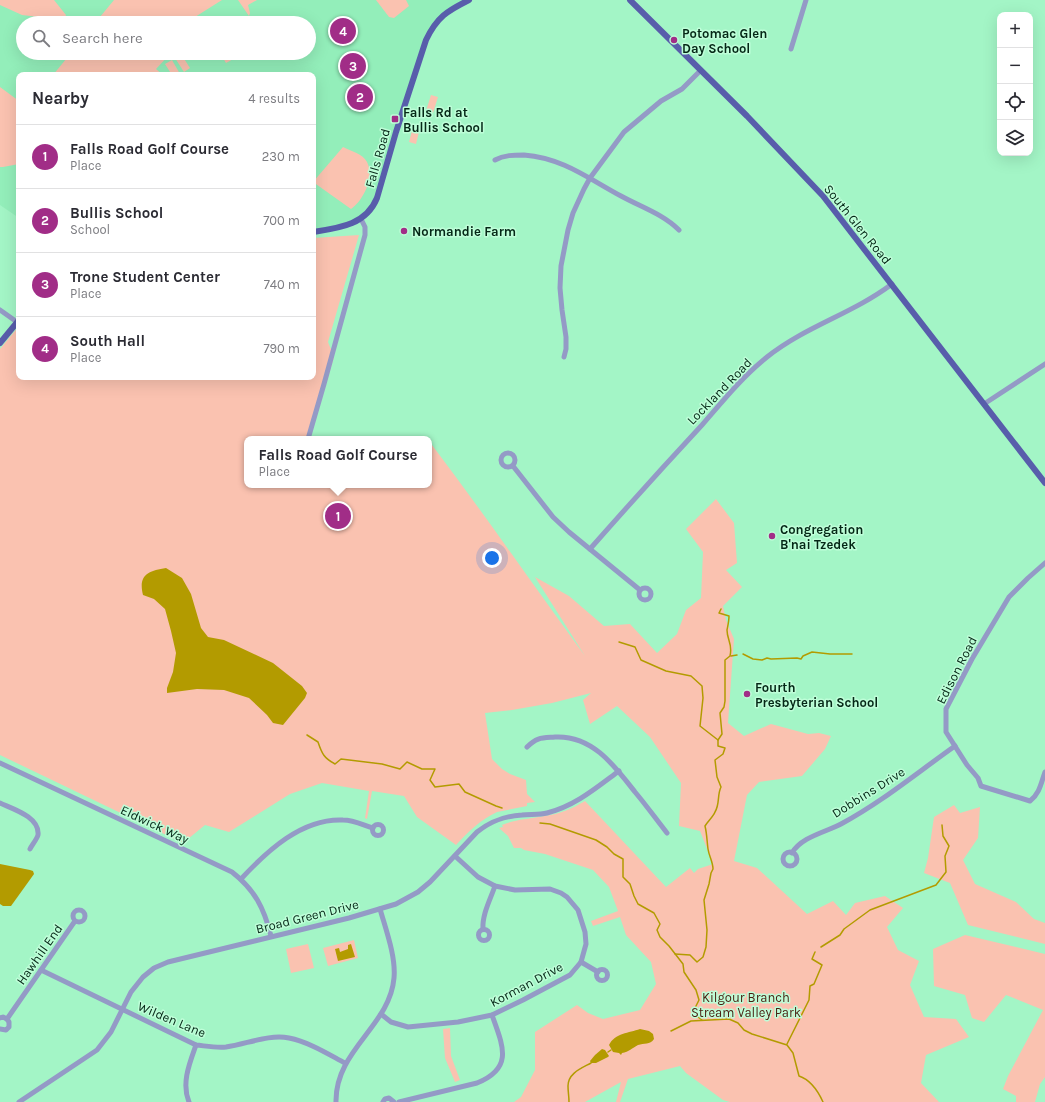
<!DOCTYPE html>
<html lang="en">
<head>
<meta charset="utf-8">
<style>
	body { margin:0; font-family:Karla,sans-serif; background:#f7f7f7; color:#2b2b33 }
	.controls { position:absolute; right:12px; top:12px; display:grid; overflow:hidden; border-radius:8px; box-shadow:0 4px 16px #0002 }
	.controls button { width:36px; height:36px; display:grid; place-items:center; padding:0; border:0; border-bottom:1px solid #e1e1e2; background:#fff; color:#2b2b33; font:20px sans-serif }
	.you { position:absolute; left:492px; top:558px; width:14px; height:14px; margin:-10px; border:3px solid #fff; border-radius:50%; background:#1a73e8; box-shadow:0 0 0 6px #1a73e833 }
	.badge { display:grid; place-items:center; width:26px; height:26px; border-radius:50%; background:#a12d87; color:#fff; font-size:13px; font-weight:700 }
	.pin { position:absolute; translate:-50% -50%; border:2px solid #fff; box-shadow:0 1px 4px #0006 }
	.popup { position:absolute; left:244px; top:436px; width:188px; height:52px; box-sizing:border-box; display:grid; place-content:center; border-radius:8px; background:#fff; filter:drop-shadow(0 1px 3px #0005); font-size:13px; white-space:nowrap; color:#7c7c81 }
	.popup b { font-size:15px; color:#2b2b33 }
	.popup::after { content:''; position:absolute; left:50%; top:100%; margin-left:-8px; border:8px solid transparent; border-top-color:#fff }
	.list { margin:0; padding:0; list-style:none }
	h2 { display:flex; justify-content:space-between; align-items:center; height:52px; margin:0; padding:0 16px; font-size:17px }
	h2 small { font-size:13px; font-weight:400; color:#7c7c81 }
	.list li { display:grid; grid-template-columns:26px 1fr auto; gap:12px; align-items:center; box-sizing:border-box; height:64px; padding:0 16px; border-top:1px solid #e1e1e2 }
	.list b { display:block; font-size:15px; white-space:nowrap }
	.list p { margin:0; font-size:13px; white-space:nowrap; color:#7c7c81 }
	.list em { font-size:13px; font-style:normal; color:#7c7c81 }
	.icon { flex:none; width:22px; height:22px; fill:none; stroke:currentColor; stroke-width:2; stroke-linecap:round; stroke-linejoin:round }
	.map { position:relative; flex:none; width:1045px; height:1102px; overflow:hidden }
	.search { position:absolute; background:#fff; box-shadow:0 4px 16px #0002; left:16px; top:16px; width:300px; height:44px; display:flex; align-items:center; gap:10px; box-sizing:border-box; padding:0 14px; border-radius:22px; color:#7c7c81; font-size:15px }
	.panel { position:absolute; background:#fff; box-shadow:0 4px 16px #0002; left:16px; top:72px; width:300px; height:308px; border-radius:8px }
	.map>svg:first-child { display:block }
	.built { fill:#93eeba; fill-rule:evenodd }
	.green { fill:#fac2b0 }
	.water { fill:#b39b00 }
	.lines { fill:none; stroke-linecap:round; stroke-linejoin:round }
	.stream { stroke:#b39b00; stroke-width:1.5 }
	.minor { stroke:#949ac6; stroke-width:5 }
	.major { stroke:#585dab; stroke-width:6 }
	.poi-dot { fill:#a12d87; stroke:#befed8; stroke-width:1.5 }
	.labels { text-anchor:middle; stroke-width:3; stroke-linejoin:round; paint-order:stroke }
	.poi-label { font-size:13px; font-weight:bold; fill:#042716; stroke:#befed8; text-anchor:start }
	.street-label { font-size:13px; fill:#042716; stroke:#befed8 }
	.park-label { font-size:13px; fill:#491e10; stroke:#befed8 }
</style>
</head>
<body>
<div class="map">
<svg width="1045" height="1102" viewBox="0 0 1045 1102">
	<rect width="100%" height="100%" fill="#a3f5c6"/>
	<path class="built" d="M0,0h467l-36,29 -54,169 -16,21 -48,13v-157h-294v143l-19,-13zM23,23h286v30h-286z"/>
	<g class="green">
		<path d="M0,0h54l12,15 -2,5 -42,-5 -22,-10z"/>
		<path d="M114,0h108l-27,17 2,6h-25l-4,-2 -2,2h-71z"/>
		<path d="M238,0h19l-9,5 2,8 -1,3z"/>
		<path d="M376,0h30l3,6 -15,12 -5,-1z"/>
		<path d="M71,53h100l-15,16 7,6h-110z"/>
		<path d="M220,53h24l-18,10z"/>
		<path d="M181,54l9,14 -6,4 -9,-14z"/>
		<path d="M172,60l8,14 -8,1 -7,-11z"/>
		<path d="M0,87l19,14v63l-16,3h-3z"/>
		<path d="M431,95l7,2 -5,16 -7,-2z"/>
		<path d="M413,127l7,1 -4,16 -7,-2z"/>
		<path d="M343,147c8,4 20,7 24,15 8,15 -4,39 -16,47l-38,-27z"/>
		<path d="M359,235l-31,107 6,15 -24,82h-63v46h182v-44c54,71 104,144 156,215l-50,-79 34,19 35,30 26,-2 27,29 20,-19 9,-24 15,-12 2,-46 -17,-23 30,-30 18,24 3,40 -11,7 16,17 -19,19 3,14 8,19 -6,84 16,13 27,-12 37,10 11,-1 12,3 -6,13 -23,27 -43,6 -12,13 -13,66 23,7 50,46 26,-13 13,14 9,-12 30,-7 18,12 -16,19 11,23 21,11 -9,24 14,32 32,2 13,18 -43,18 -5,28 18,19h-209l-7,-2 -37,-27 -6,-7 -52,13 -8,23h-4l5,-20 -36,20h-71l7,-5 14,-27v-38l42,-27 11,8 15,6 37,-9 16,-26 -5,-22 -25,-27 -6,-18 -27,9 -2,-5 27,-10 -9,-24 -16,-17 -48,-16 -21,-4 -3,-2h-7l-6,-12 -9,-8 4,-1 -1,-2c14,-6 28,-6 43,-9 14,-2 27,-7 40,-15l81,86 24,-19 4,5 4,-4 15,-5 -13,-33 -21,-5 2,-43 -31,-46 -33,-31 -27,18 -7,-24 8,-7 -39,10 -40,7 -27,3 7,46 10,10 8,5 16,6 1,14 8,8 -8,1v3l-30,6c-17,8 -29,20 -41,33l-39,-28 -13,-21 -32,-5 -5,28 -2,-1 4,-27 -47,-8 -32,11 -61,38 -24,-7 -22,18 -183,-88v-406l19,-23v51h294v-139z"/>
		<path d="M954,805l6,8 20,-6 -2,31 -15,22 12,24 41,18 18,17 11,4v21l-77,-19 -18,-42 -26,-10 4,-15 6,-41z"/>
		<path d="M965,935l80,19v123l-5,7 -5,18h-19v-6l-13,-7 5,-13 35,-66 -37,-15 -22,27 -12,-4 -7,-23 -31,-9 -1,-37z"/>
		<path d="M354,940l4,18 -30,8 -5,-18z"/>
		<path d="M308,944l6,24 -23,5 -5,-24z"/>
		<path d="M450,1028l1,28 9,24 -5,2 -10,-24 -2,-29z"/>
	</g>
	<g class="water">
		<path d="M166,568l16,10 9,16 10,34 7,9 16,3 49,23 29,23 5,7 -2,5 -22,27 -10,-2 -6,-8 -18,-17 -25,-8 -27,-1 -30,4v-5l6,-16 3,-19 -5,-22 -6,-22 -11,-10 -11,-4c-5,-20 5,-24 23,-27z"/>
		<path d="M0,864l30,6 3,1 1,3 -23,32h-8l-3,-2z"/>
		<path d="M351,944l4,13 -17,4 -3,-12 4,-1 1,4 8,-3v-4z"/>
		<path d="M640,1029l9,2 4,3 1,5c-4,6 -10,4 -16,6 -6,3 -9,7 -16,8l-1,2 -2,-2 -6,-1 -4,-7c6,-12 20,-12 31,-16z"/>
		<path d="M602,1049l3,1 4,6 -1,1 -12,6h-5l-1,-2 5,-6z"/>
	</g>
	<g class="lines">
		<g class="stream">
			<path d="M619,642l16,5 6,13 25,11 25,5 11,10 1,12 -3,28 18,14"/>
			<path d="M743,654l10,5 9,1 5,-2 4,1 26,-1 4,1 2,-3 9,-4 18,2h22"/>
			<path d="M731,656l6,-1"/>
			<path d="M307,735l11,7c4,12 6,16 17,22l6,-5 41,5 18,5 7,-7 15,7h13l-5,11 5,7 24,-3 6,8 31,14 6,2"/>
			<path d="M540,823l10,1 46,16 11,7 7,7 9,5v18l7,7 4,12 4,8 16,9 6,11 -3,6 3,7 9,9 14,18 1,8 12,18 3,10 -4,8 -1,6 8,6"/>
			<path d="M821,947l19,-12 4,-6 26,-19 66,-25 10,-13 -1,-16 4,-10 -6,-10 -1,-11"/>
			<path d="M675,954l15,1 7,7 6,-5 3,-10 1,-17 -3,-30 5,-16 2,-11 2,-4c0,-7 -4,-13 -5,-20 -1,-7 -1,-15 -3,-23 3,-5 8,-9 10,-14 5,-8 2,-17 6,-25l-4,-10 -2,-17 8,-6 2,-6 -7,-2v-6l4,-6 -2,-21 4,-6 1,-6v-41l5,-4c3,-12 -3,-16 -3,-26 1,-5 2,-9 2,-14l-10,-3 2,-4"/>
			<path d="M671,1031l20,-10 38,-2 9,4 6,7 8,4 35,11 6,8 6,23c12,4 19,15 24,26"/>
			<path d="M787,1044l22,-44 1,-14 4,-2 8,-19 -10,-6 3,-7"/>
			<path d="M608,1052l3,-2"/>
			<path d="M569,1102c0,-6 -1,-10 -1,-16 0,-13 14,-18 23,-23"/>
		</g>
		<g class="minor">
			<path d="M791,49l15,-49"/>
			<path d="M495,160c9,-5 19,-5 29,-5 39,3 65,24 97,41 20,11 42,18 58,34"/>
			<path d="M0,310l17,12"/>
			<path d="M564,357l2,-8v-12l-4,-27 -2,-22 1,-22 7,-36 5,-17 11,-24 6,-11 34,-46 37,-31 21,-12 18,-18"/>
			<path d="M984,404l61,-40"/>
			<path d="M308,439l16,-55 41,-149v-8l-4,-8"/>
			<circle cx="508" cy="460" r="7"/>
			<path d="M513,466l40,51 16,15 71,58"/>
			<path d="M590,549c37,-42 74,-83 112,-124 20,-23 40,-48 65,-68 39,-31 85,-43 125,-73"/>
			<path d="M1045,563l-17,15 -19,19 -37,62 -26,50v23l21,33 11,13 3,8 49,15c10,-8 11,-18 15,-29"/>
			<circle cx="645" cy="594" r="6"/>
			<path d="M527,747c10,-10 15,-9 28,-10 37,-2 59,28 80,55 11,13 21,27 32,41"/>
			<path d="M0,763l232,109c23,18 32,36 39,64"/>
			<path d="M0,803c13,6 40,14 38,32 -1,4 -6,10 -8,14"/>
			<circle cx="378" cy="830" r="5.5"/>
			<circle cx="790" cy="859" r="7"/>
			<path d="M792,853c9,-16 34,-21 49,-29 41,-22 77,-52 114,-78"/>
			<path d="M241,879c26,-28 61,-61 102,-59 11,0 20,5 30,8"/>
			<circle cx="79" cy="916" r="6"/>
			<path d="M483,929c-1,-14 7,-29 12,-43"/>
			<circle cx="484" cy="935" r="5.5"/>
			<path d="M581,962l17,10"/>
			<circle cx="602" cy="975" r="5.5"/>
			<path d="M41,970l155,75c10,1 20,3 30,2 21,-3 43,-13 63,-9 20,4 39,16 56,25"/>
			<path d="M381,1014l10,8 17,5 50,-5 34,-7 31,-15 47,-25 11,-13 5,-18 -1,-12 -7,-22 -11,-13 -6,-4 -11,-4 -35,1 -20,-4 -17,-9 -23,-21"/>
			<path d="M0,1018l3,-1 4,2"/>
			<path d="M7,1019l68,-98"/>
			<path d="M0,1029l6,1 3,-3v-5l-2,-3"/>
			<path d="M19,1102l78,-52 14,-18 20,-40 12,-15 11,-9 14,-6 181,-44 47,-14 22,-12 12,-10 47,-50c14,-11 27,-16 45,-17 8,-1 17,0 25,-2 28,-7 49,-25 72,-42"/>
			<path d="M189,1102c-8,-19 1,-40 7,-57"/>
			<path d="M336,1102c-1,-52 54,-76 58,-124 2,-21 -8,-48 -14,-69"/>
			<path d="M383,1102l2,-3 4,-1 5,4"/>
			<path d="M399,1102l78,-19c37,-15 26,-37 15,-68"/>
		</g>
		<g class="major">
			<path d="M630,0l117,116 76,80 222,287"/>
			<path d="M313,232c26,-4 53,-7 64,-34l19,-66 30,-92c11,-23 21,-29 43,-40"/>
			<path d="M0,343l19,-23"/>
		</g>
	</g>
	<g class="poi-dot">
		<circle cx="674" cy="40" r="4"/>
		<rect x="391" y="115" width="8" height="8" rx="2"/>
		<circle cx="404" cy="231" r="4"/>
		<circle cx="772" cy="536" r="4"/>
		<circle cx="747" cy="694" r="4"/>
	</g>
	<g class="labels">
		<g class="poi-label">
			<text x="682" y="38">Potomac Glen<tspan x="682" dy="15">Day School</tspan></text>
			<text x="403" y="117">Falls Rd at<tspan x="403" dy="15">Bullis School</tspan></text>
			<text x="412" y="236">Normandie Farm</text>
			<text x="780" y="534">Congregation<tspan x="780" dy="15">B'nai Tzedek</tspan></text>
			<text x="755" y="692">Fourth<tspan x="755" dy="15">Presbyterian School</tspan></text>
		</g>
		<g class="street-label">
			<text transform="translate(377 158) rotate(-74)" y="5">Falls Road</text>
			<text transform="translate(858 224) rotate(51)" y="5">South Glen Road</text>
			<text transform="translate(719 391) rotate(-46)" y="5">Lockland Road</text>
			<text transform="translate(956 670) rotate(-63)" y="5">Edison Road</text>
			<text transform="translate(868 792) rotate(-32)" y="5">Dobbins Drive</text>
			<text transform="translate(155 824) rotate(25)" y="5">Eldwick Way</text>
			<text transform="translate(307 916) rotate(-14)" y="5">Broad Green Drive</text>
			<text transform="translate(39 954) rotate(-55)" y="5">Hawhill End</text>
			<text transform="translate(526 984) rotate(-28)" y="5">Korman Drive</text>
			<text transform="translate(172 1019) rotate(23)" y="5">Wilden Lane</text>
		</g>
		<g class="park-label">
			<text x="746" y="1002">Kilgour Branch<tspan x="746" dy="15">Stream Valley Park</tspan></text>
		</g>
	</g>
</svg>
<div class="controls">
<button>+</button>
<button>−</button>
<button><svg class="icon" aria-label="locate" viewBox="0 0 24 24"><circle cx="12" cy="12" r="6"/><path d="M12 2v4M12 18v4M2 12h4M18 12h4"/></svg></button>
<button><svg class="icon" aria-label="layers" viewBox="0 0 24 24"><path d="M12 4l9 5-9 5-9-5zM3 14l9 5 9-5"/></svg></button>
</div>
<div class="you"></div>
<div class="pin badge" style="left:338px;top:516px">1</div>
<div class="popup"><b>Falls Road Golf Course</b>Place</div>
<div class="pin badge" style="left:360px;top:97px">2</div>
<div class="pin badge" style="left:353px;top:66px">3</div>
<div class="pin badge" style="left:343px;top:31px">4</div>
<div class="search"><svg class="icon" aria-label="search" viewBox="0 0 24 24"><circle cx="10" cy="10" r="6"/><path d="M15 15l6 6"/></svg>Search here</div>
<section class="panel">
<h2>Nearby<small>4 results</small></h2>
<ul class="list">
<li><span class="badge">1</span><div><b>Falls Road Golf Course</b><p>Place</p></div><em>230 m</em></li>
<li><span class="badge">2</span><div><b>Bullis School</b><p>School</p></div><em>700 m</em></li>
<li><span class="badge">3</span><div><b>Trone Student Center</b><p>Place</p></div><em>740 m</em></li>
<li><span class="badge">4</span><div><b>South Hall</b><p>Place</p></div><em>790 m</em></li>
</ul>
</section>
</div>
</body>
</html>
